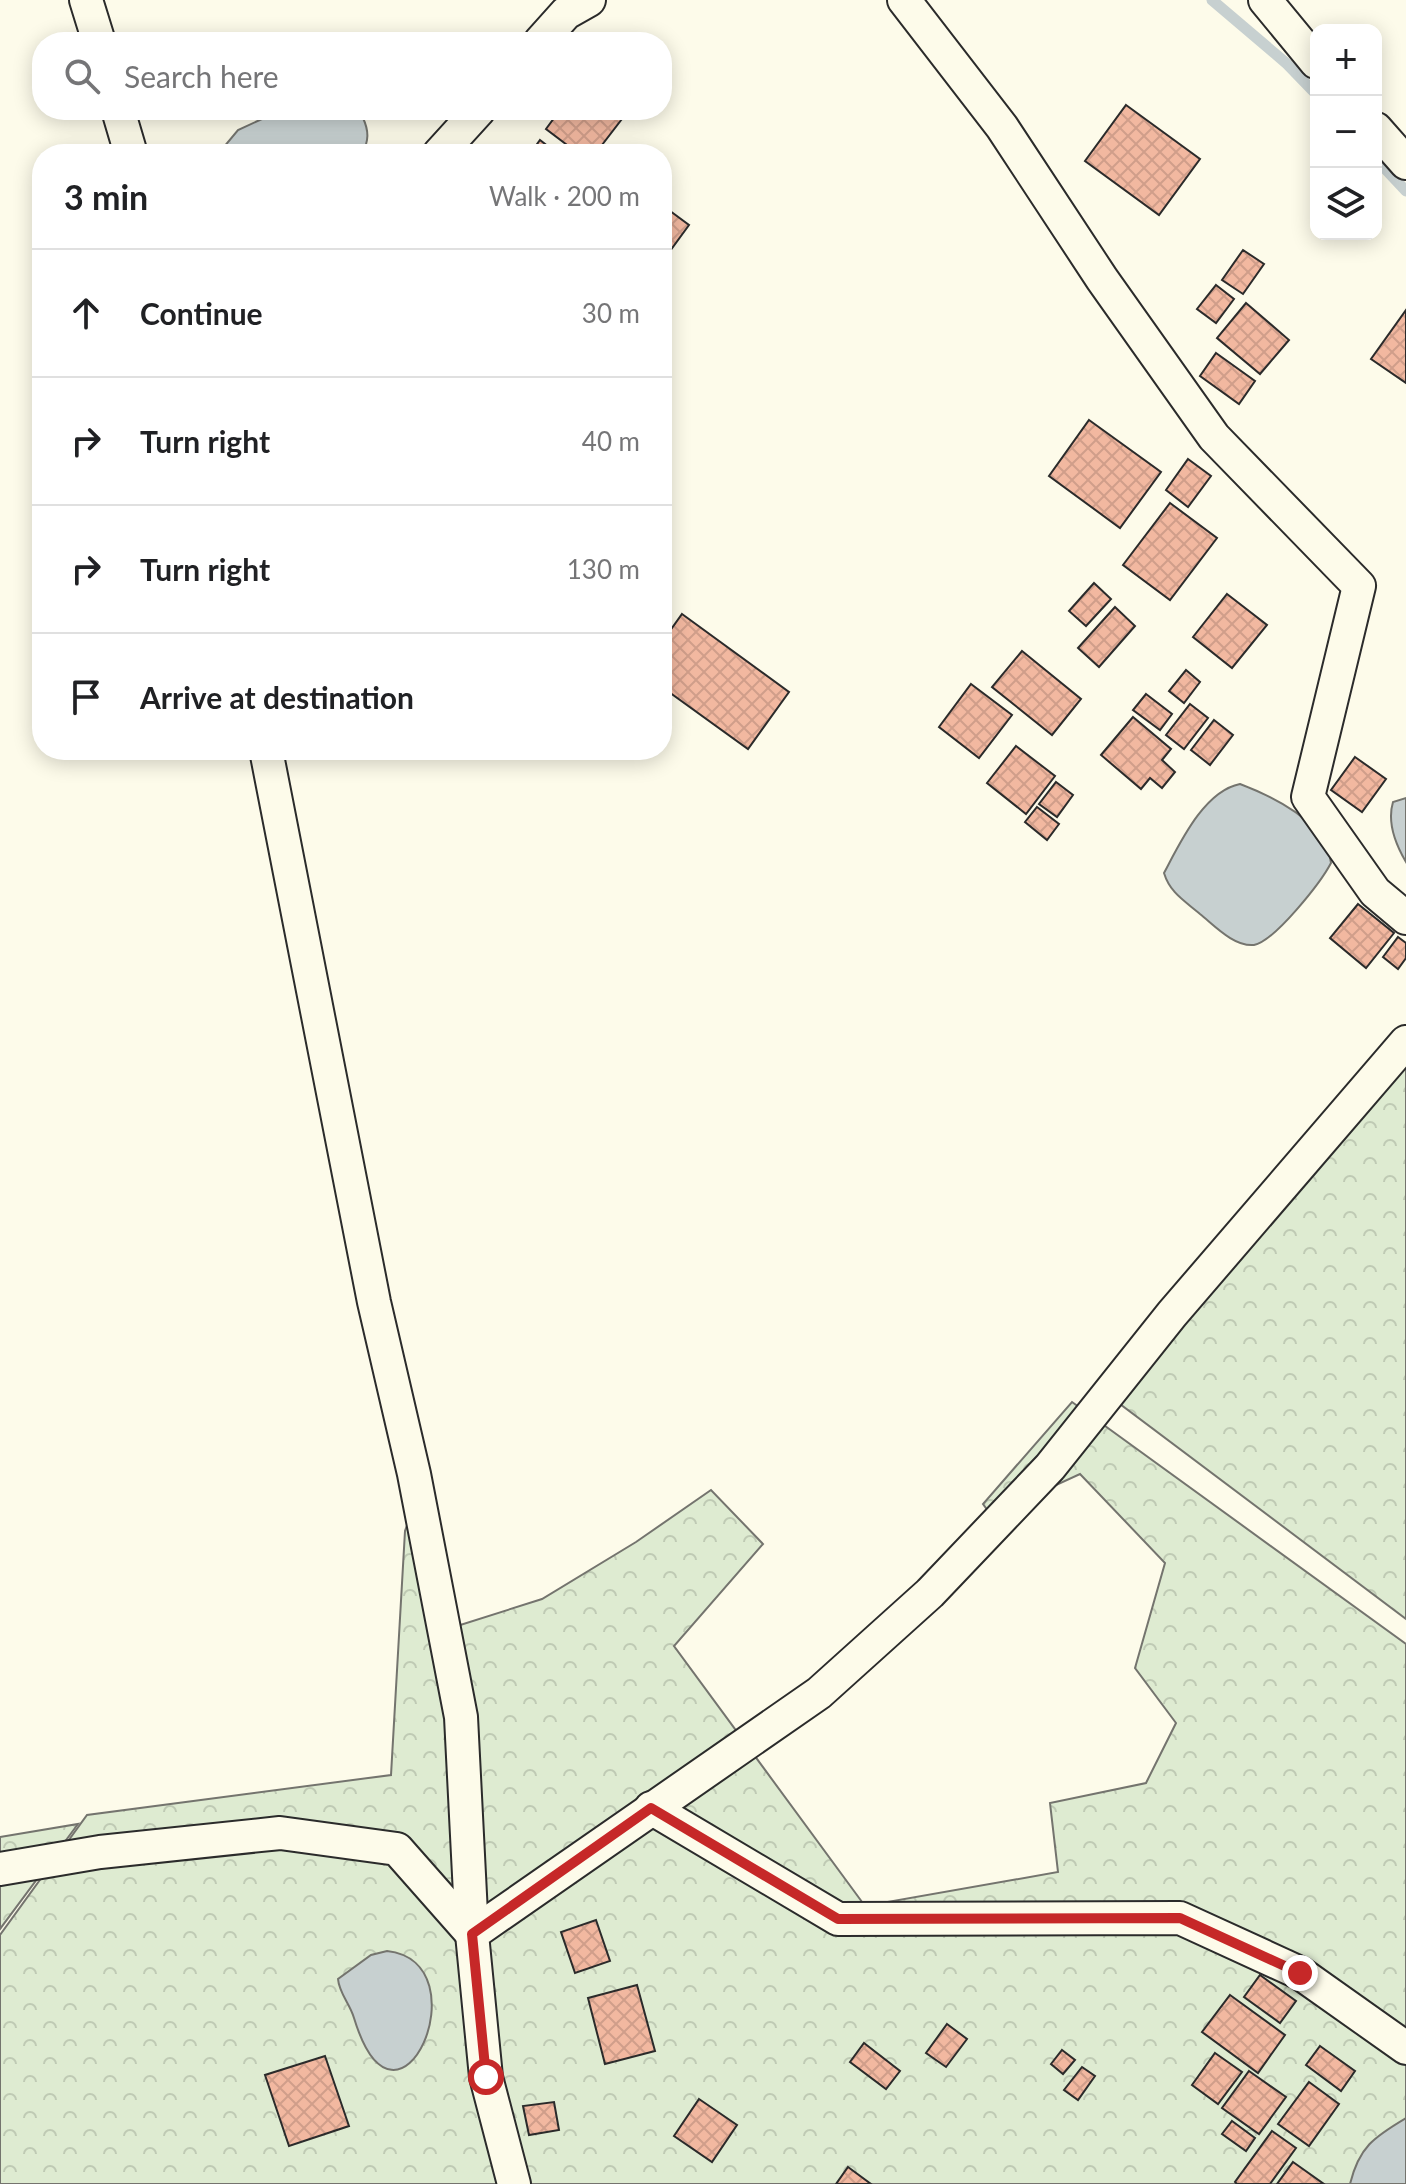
<!DOCTYPE html>
<html lang="en">
<head>
<meta charset="utf-8">
<style>
	body { margin:0; font-family:Lato,sans-serif; background:#f6f6f6; color:#202124 }
	.controls { position:absolute; right:24px; top:24px; display:grid; overflow:hidden; border-radius:16px; box-shadow:0 4px 20px #0003 }
	.controls button { width:72px; height:72px; display:grid; place-items:center; padding:0; border:0; border-bottom:2px solid #e0e0e0; background:#fff; color:#202124; font:40px sans-serif }
	.stop { position:absolute; width:24px; height:24px; margin:-18px; border:6px solid #c62828; border-radius:50%; background:#fff }
	.stop.end { background:#c62828; border-color:#fff; box-shadow:0 2px 8px #0008 }
	.list { margin:0; padding:0; list-style:none }
	h2 { display:flex; justify-content:space-between; align-items:center; height:104px; margin:0; padding:0 32px; font-size:34px }
	h2 small { font-size:26px; font-weight:400; color:#757577 }
	.list li { display:grid; grid-template-columns:52px 1fr auto; gap:24px; align-items:center; box-sizing:border-box; height:128px; padding:0 32px; border-top:2px solid #e0e0e0 }
	.list b { display:block; font-size:30px; white-space:nowrap }
	.list em { font-size:26px; font-style:normal; color:#757577 }
	.icon { flex:none; width:44px; height:44px; fill:none; stroke:currentColor; stroke-width:2; stroke-linecap:round; stroke-linejoin:round }
	.map { position:relative; flex:none; width:1406px; height:2184px; overflow:hidden }
	.search { position:absolute; background:#fff; box-shadow:0 4px 20px #0003; left:32px; top:32px; width:640px; height:88px; display:flex; align-items:center; gap:20px; box-sizing:border-box; padding:0 28px; border-radius:32px; color:#757577; font-size:30px }
	.panel { position:absolute; background:#fff; box-shadow:0 4px 20px #0003; left:32px; top:144px; width:640px; height:616px; border-radius:32px }
	.map>svg:first-child { display:block }
	.forest { fill:url(#forest-crowns); stroke:#74746e; stroke-width:2 }
	.water { fill:#c7d0d0; stroke:#74746e; stroke-width:2 }
	.lines { fill:none; stroke-linecap:round; stroke-linejoin:round }
	.stream { stroke:#c7d0d0; stroke-width:11 }
	.building { fill:url(#building-cross-hatch); stroke:#2b2b2b; stroke-width:2 }
	.minor-casing { stroke:#2b2b2b; stroke-width:36 }
	.minor { stroke:#fdfbea; stroke-width:32 }
	.route { stroke:#c62828; stroke-width:10 }
</style>
</head>
<body>
<div class="map">
<svg width="1406" height="2184" viewBox="0 0 1406 2184">
	<defs>
		<pattern id="forest-crowns" width="20" height="18" patternUnits="userSpaceOnUse" patternTransform="scale(2)"><rect width="20" height="18" fill="#deebd1"/><path d="M2 6a3 3 0 1 1 6 0M12 15a3 3 0 1 1 6 0" fill="none" stroke="#bfcab4"/></pattern>
		<pattern id="building-cross-hatch" width="8" height="8" patternUnits="userSpaceOnUse" patternTransform="scale(2)"><rect width="8" height="8" fill="#f2b8a0"/><path d="M0 0l8 8M0 8l8-8" fill="none" stroke="#d09e8a"/></pattern>
	</defs>
	<rect width="100%" height="100%" fill="#fdfbea"/>
	<g class="forest">
		<path d="M1406,1056v563l-294,-221z"/>
		<path d="M1072,1402l334,242v540h-1406v-249l87,-120 304,-40 14,-244 5,-14 44,110 88,-28 94,-57 75,-52 52,54 -89,102 191,260 193,-34 -8,-69 96,-20 30,-60 -41,-55 30,-105 -85,-89 -89,41 -8,-11z"/>
		<path d="M78,1824l-78,105v-92z"/>
	</g>
	<g class="water">
		<path d="M273,110h31l12,7c18,-5 30,-7 47,1 6,13 6,23 -1,36h-144l20,-24 35,-16z"/>
		<path d="M1240,784c34,13 87,38 91,79 -10,19 -56,78 -77,82 -20,2 -40,-20 -54,-31 -15,-13 -30,-21 -36,-41 16,-30 40,-82 76,-89z"/>
		<path d="M1406,798v64c-10,-17 -19,-40 -13,-60z"/>
		<path d="M387,1951c98,11 11,211 -33,67 -4,-14 -15,-25 -16,-39l33,-24z"/>
		<path d="M1406,2118v66h-56c9,-37 24,-47 56,-66z"/>
	</g>
	<g class="lines">
		<g class="stream">
			<path d="M1212,0l74,63 30,31"/>
			<path d="M1376,159l30,32"/>
		</g>
	</g>
	<g class="building">
		<path d="M1126,105l74,54 -41,56 -74,-54z"/>
		<path d="M560,110h58l7,5 -30,39h-16l-33,-25z"/>
		<path d="M540,140l18,14h-28z"/>
		<path d="M662,205l27,20 -27,37z"/>
		<path d="M1243,250l21,14 -21,30 -21,-14z"/>
		<path d="M1216,285l18,14 -18,24 -19,-14z"/>
		<path d="M1246,303l43,37 -29,34 -43,-36z"/>
		<path d="M1406,310v73l-35,-24z"/>
		<path d="M1216,353l39,28 -16,23 -39,-28z"/>
		<path d="M1089,420l72,52 -41,56 -71,-52z"/>
		<path d="M1188,459l23,17 -23,31 -22,-17z"/>
		<path d="M1170,503l47,35 -47,62 -47,-35z"/>
		<path d="M1094,583l17,16 -25,27 -17,-15z"/>
		<path d="M1227,594l40,31 -35,43 -39,-31z"/>
		<path d="M1115,607l20,19 -36,41 -21,-19z"/>
		<path d="M682,614l107,78 -41,57 -86,-62v-45z"/>
		<path d="M1022,651l59,48 -29,36 -60,-48z"/>
		<path d="M1186,670l14,12 -16,21 -15,-12z"/>
		<path d="M971,684l41,31 -33,43 -40,-31z"/>
		<path d="M1146,694l26,20 -12,16 -27,-20z"/>
		<path d="M1190,704l18,14 -24,31 -18,-14z"/>
		<path d="M1133,717l38,32 -9,11 13,12 -13,16 -12,-10 -9,11 -40,-34z"/>
		<path d="M1214,720l19,15 -23,30 -19,-15z"/>
		<path d="M1016,746l39,30 -29,38 -39,-31z"/>
		<path d="M1355,757l31,22 -24,33 -31,-22z"/>
		<path d="M1056,782l17,13 -16,22 -18,-13z"/>
		<path d="M1037,807l22,17 -12,16 -22,-18z"/>
		<path d="M1358,904l36,29 -28,35 -36,-30z"/>
		<path d="M1398,937l8,6v15l-8,11 -15,-12z"/>
		<path d="M596,1920l14,41 -35,12 -14,-41z"/>
		<path d="M1260,1975l36,26 -16,22 -36,-26z"/>
		<path d="M637,1985l18,66 -50,13 -17,-66z"/>
		<path d="M1230,1995l55,40 -27,38 -56,-41z"/>
		<path d="M947,2024l20,15 -21,28 -20,-14z"/>
		<path d="M864,2043l36,28 -14,18 -36,-27z"/>
		<path d="M1320,2046l35,25 -14,20 -35,-26z"/>
		<path d="M1062,2050l13,10 -12,14 -12,-10z"/>
		<path d="M1215,2053l27,19 -24,32 -26,-19z"/>
		<path d="M325,2056l24,70 -60,20 -24,-71z"/>
		<path d="M1082,2067l13,9 -17,24 -14,-10z"/>
		<path d="M1249,2071l37,26 -27,37 -37,-26z"/>
		<path d="M1309,2082l30,22 -30,42 -31,-22z"/>
		<path d="M699,2099l38,26 -25,37 -38,-26z"/>
		<path d="M554,2102l5,28 -30,5 -6,-29z"/>
		<path d="M1232,2121l23,17 -9,13 -24,-17z"/>
		<path d="M1272,2131l24,17 -26,36h-33l-2,-2z"/>
		<path d="M1293,2162l31,22h-47z"/>
		<path d="M848,2167l23,17h-35z"/>
	</g>
	<g class="lines">
		<defs>
			<g id="minor">
				<path d="M86,0l13,42"/>
				<path d="M904,0l98,127 100,152 112,158 145,149 -51,211 67,95 31,26"/>
				<path d="M1265,0l51,62"/>
				<path d="M540,42l26,-29 23,-13"/>
				<path d="M118,110l13,44"/>
				<path d="M1376,129l30,34"/>
				<path d="M439,154l40,-44"/>
				<path d="M266,750l108,552 40,172 47,243 11,217"/>
				<path d="M651,1808l187,111 342,-1 120,55 106,75"/>
				<path d="M0,1869l100,-17 180,-19 117,16 75,85"/>
				<path d="M514,2184l-28,-107 -14,-143 347,-241 111,-100 120,-126 122,-153 234,-272"/>
			</g>
		</defs>
		<use href="#minor" class="minor-casing"/>
		<use href="#minor" class="minor"/>
	</g>
	<g class="lines">
		<path class="route" d="M486,2077l-14,-143 179,-126 187,111 342,-1 120,55"/>
	</g>
</svg>
<div class="controls">
<button>+</button>
<button>−</button>
<button><svg class="icon" aria-label="layers" viewBox="0 0 24 24"><path d="M12 4l9 5-9 5-9-5zM3 14l9 5 9-5"/></svg></button>
</div>
<div class="stop" style="left:486px;top:2077px"></div>
<div class="stop end" style="left:1300px;top:1973px"></div>
<div class="search"><svg class="icon" aria-label="search" viewBox="0 0 24 24"><circle cx="10" cy="10" r="6"/><path d="M15 15l6 6"/></svg>Search here</div>
<section class="panel">
<h2>3 min<small>Walk · 200 m</small></h2>
<ul class="list">
<li><svg class="icon" aria-label="ahead" viewBox="0 0 24 24"><path d="M12 20V5M6 11l6-6 6 6"/></svg><div><b>Continue</b></div><em>30 m</em></li>
<li><svg class="icon" aria-label="right" viewBox="0 0 24 24"><path d="M7 20v-9h11M14 6l5 5-5 5"/></svg><div><b>Turn right</b></div><em>40 m</em></li>
<li><svg class="icon" aria-label="right" viewBox="0 0 24 24"><path d="M7 20v-9h11M14 6l5 5-5 5"/></svg><div><b>Turn right</b></div><em>130 m</em></li>
<li><svg class="icon" aria-label="arrive" viewBox="0 0 24 24"><path d="M6 21V4h12l-3 4 3 4H6"/></svg><div><b>Arrive at destination</b></div></li>
</ul>
</section>
</div>
</body>
</html>
